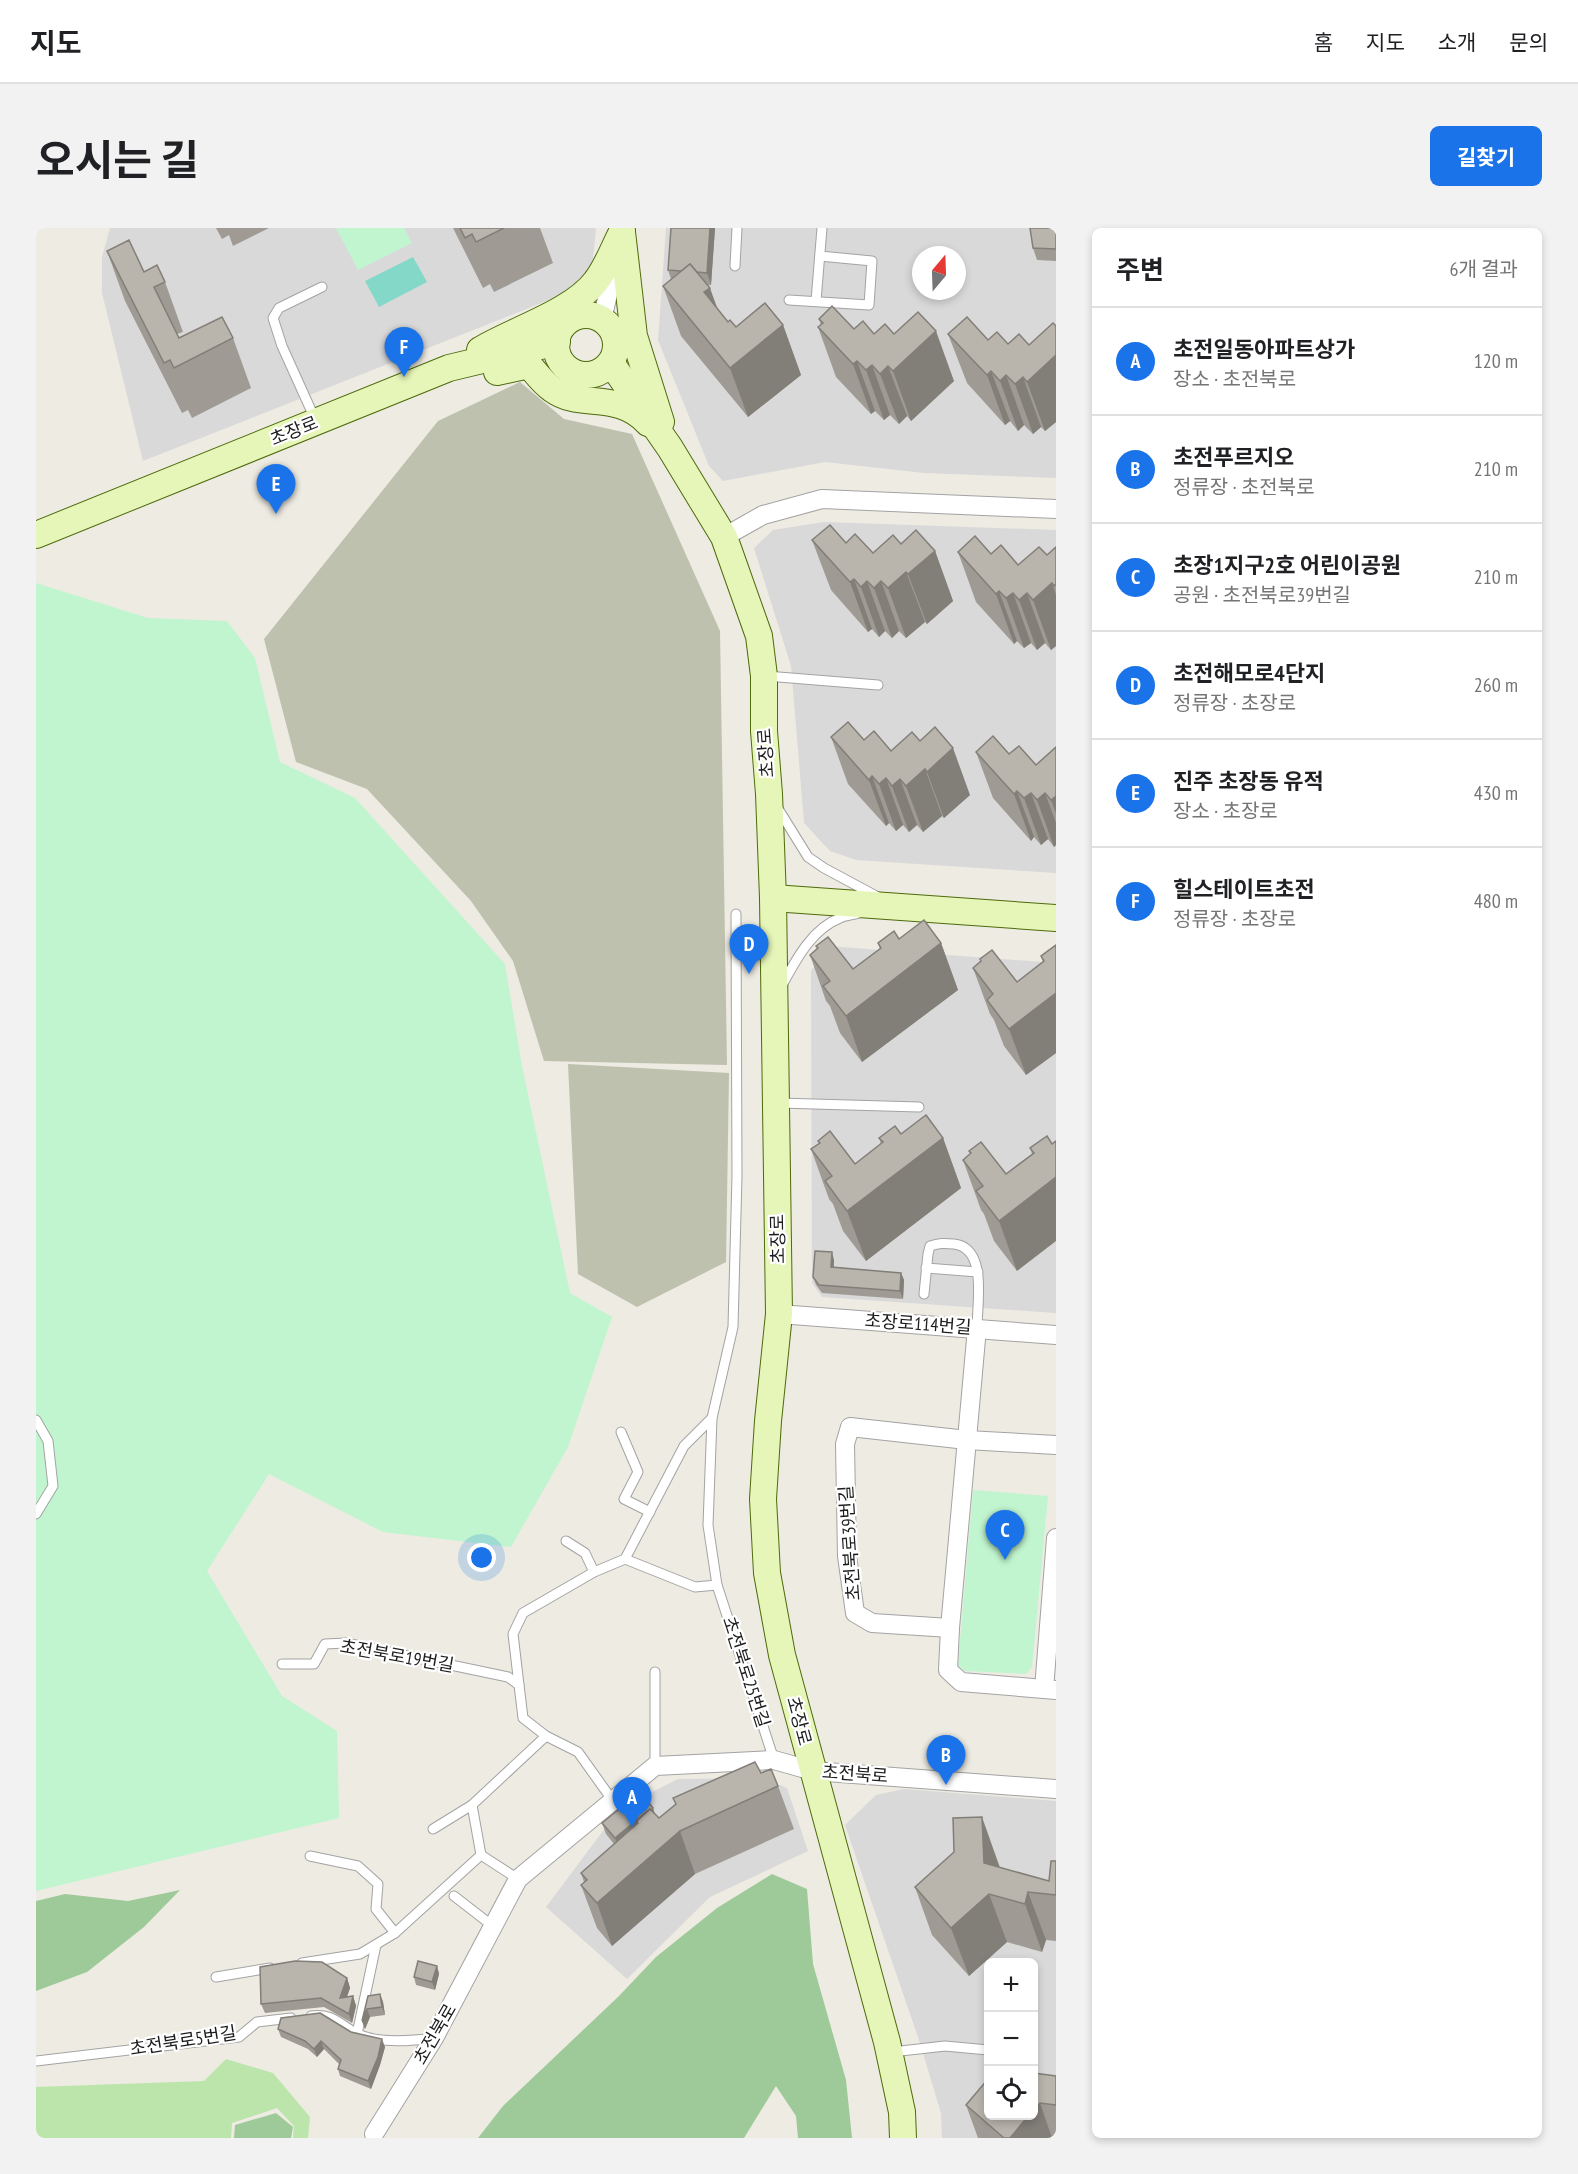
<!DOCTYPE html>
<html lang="ko">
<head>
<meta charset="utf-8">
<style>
	body { margin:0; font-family:"PT Sans Narrow","Noto Sans KR",sans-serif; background:#f2f2f2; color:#202124 }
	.controls { position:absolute; right:18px; bottom:18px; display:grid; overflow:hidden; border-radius:9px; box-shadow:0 3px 9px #0003 }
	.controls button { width:54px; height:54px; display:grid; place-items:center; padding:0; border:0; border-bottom:2px solid #e0e0e0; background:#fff; color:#202124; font:30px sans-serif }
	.compass { position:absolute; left:876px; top:18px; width:54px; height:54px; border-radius:50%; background:#fff; box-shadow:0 3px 9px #0003; rotate:19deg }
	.you { position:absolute; left:446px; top:1330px; width:21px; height:21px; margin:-15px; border:4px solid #fff; border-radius:50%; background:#1a73e8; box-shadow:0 0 0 9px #1a73e833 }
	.badge { display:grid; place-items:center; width:39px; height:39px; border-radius:50%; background:#1a73e8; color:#fff; font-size:20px; font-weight:700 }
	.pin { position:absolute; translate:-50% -50px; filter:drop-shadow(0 2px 3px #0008) }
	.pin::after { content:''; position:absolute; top:32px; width:21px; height:18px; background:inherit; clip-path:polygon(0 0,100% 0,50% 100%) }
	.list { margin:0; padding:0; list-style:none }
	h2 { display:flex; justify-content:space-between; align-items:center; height:78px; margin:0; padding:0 24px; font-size:26px }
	h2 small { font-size:20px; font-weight:400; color:#757577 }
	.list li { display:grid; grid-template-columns:39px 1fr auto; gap:18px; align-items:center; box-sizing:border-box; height:108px; padding:0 24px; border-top:2px solid #e0e0e0 }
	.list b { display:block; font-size:22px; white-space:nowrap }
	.list p { margin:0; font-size:20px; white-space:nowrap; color:#757577 }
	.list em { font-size:20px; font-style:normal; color:#757577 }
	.icon { flex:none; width:33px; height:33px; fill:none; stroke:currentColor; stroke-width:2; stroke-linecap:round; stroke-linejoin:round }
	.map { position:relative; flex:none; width:1020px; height:1910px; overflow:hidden; border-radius:9px }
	header { display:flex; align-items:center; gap:36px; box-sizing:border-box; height:84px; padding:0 30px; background:#fff; border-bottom:2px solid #e0e0e0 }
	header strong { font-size:28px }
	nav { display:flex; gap:33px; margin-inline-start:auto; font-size:21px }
	.intro { display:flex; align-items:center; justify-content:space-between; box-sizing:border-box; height:144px; padding:0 36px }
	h1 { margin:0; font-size:42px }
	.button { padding:15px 27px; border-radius:9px; background:#1a73e8; color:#fff; font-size:21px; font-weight:700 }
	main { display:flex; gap:36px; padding:0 36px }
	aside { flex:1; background:#fff; border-radius:9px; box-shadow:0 3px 9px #0003 }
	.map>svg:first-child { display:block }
	.residential { fill:#dad9d9; fill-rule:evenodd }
	.construction { fill:#bdc1ae }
	.grass { fill:#bbe5aa }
	.forest { fill:#9eca99 }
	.park { fill:#c0f5cf }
	.pitch { fill:#84d8c8 }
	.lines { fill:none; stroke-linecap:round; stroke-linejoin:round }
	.lane-casing { stroke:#a3a3a3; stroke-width:11 }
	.street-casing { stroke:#a3a3a3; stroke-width:20 }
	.secondary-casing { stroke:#4d6b0b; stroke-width:28 }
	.lane { stroke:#fff; stroke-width:9 }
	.street { stroke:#fff; stroke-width:18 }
	.secondary { stroke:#e6f5b8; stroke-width:26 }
	.wall { fill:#9f9b94 }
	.shaded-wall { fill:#827e78 }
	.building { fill:#b9b4ac; stroke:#827e78; stroke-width:1.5 }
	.labels { text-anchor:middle; stroke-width:4.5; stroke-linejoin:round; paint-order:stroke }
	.street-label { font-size:18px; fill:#1c1c1c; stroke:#fff }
</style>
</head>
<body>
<header>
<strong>지도</strong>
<nav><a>홈</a><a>지도</a><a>소개</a><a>문의</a></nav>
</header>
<div class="intro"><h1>오시는 길</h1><a class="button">길찾기</a></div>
<main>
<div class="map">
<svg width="1020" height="1910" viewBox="0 0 1020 1910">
	<rect width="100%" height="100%" fill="#edebe2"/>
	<g class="residential">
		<path d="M74,0h486l-4,41 -10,18 -439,174 -41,-168v-36z"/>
		<path d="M630,0h390v250l-132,-5 -99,-11 -102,19 -14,-15 -51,-126zM885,27h36v36h-36z"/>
		<path d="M788,294l232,8v343l-200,-13 -26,-9 -26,-28 -13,-157 -37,-118 19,-18z"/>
		<path d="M792,718l228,17v350l-234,-16 -10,-14 -1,-312z"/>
		<path d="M726,1550l25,10 21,63 -98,46 -83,82 -81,-72 74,-99 58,-29z"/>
		<path d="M868,1561l152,12v337h-114l-1,-25 -22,-73 -74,-215 31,-30zM952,1734h46v154h-46z"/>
	</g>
	<g class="construction">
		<path d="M484,154l44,37 68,15 88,197 7,434 -183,-4 -31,-100 -42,-60 -104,-112 -71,-27 -32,-123 174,-218z"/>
		<path d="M532,836l161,9 -3,189 -89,45 -59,-33z"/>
	</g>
	<path class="grass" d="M190,1831l47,14 37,44 -2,21h-15l1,-12 -17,-18 -45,15 -1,15h-195v-51l168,-6z"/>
	<g class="forest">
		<path d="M736,1646l35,15 6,75 33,116 6,58h-54l-2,-22 -20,-30 -32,52h-266l25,-32 116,-110 37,-39 61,-49z"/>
		<path d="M144,1662l-36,37 -57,45 -51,19v-90l29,-7 63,7z"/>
		<path d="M240,1885l17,14 -2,11h-57l1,-13z"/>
	</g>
	<g class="park">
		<path d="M300,0h68l8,15 -54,27z"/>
		<path d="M0,355l112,35 79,3 28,37 25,104 75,36 150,166 17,102 48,227 42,24 -44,130 -57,100 -128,-15 -114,-58 -62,97 75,125 55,35 2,87 -303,73z"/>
		<path d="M937,1262l75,6 -16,171 -6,7 -61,-3 -7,-6z"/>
	</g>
	<path class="pitch" d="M377,29l14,25 -48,25 -14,-26z"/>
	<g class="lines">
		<defs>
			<g id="lane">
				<path d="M699,38l2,-38"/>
				<path d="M753,72l80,5 3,-44 -52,-5"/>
				<path d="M780,73l6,-73"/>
				<path d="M279,191l-33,-73 -9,-28 6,-10 43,-21"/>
				<path d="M730,448l112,9"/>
				<path d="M741,579l31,50 16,11 54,29"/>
				<path d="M700,686l1,262 -4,151 -21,91 -4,107 9,60 57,175"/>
				<path d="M745,759c14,-25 30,-58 59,-69 5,-3 13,-3 19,-5"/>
				<path d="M743,875l140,4"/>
				<path d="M890,1040l52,4"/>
				<path d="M888,1066l4,-40 2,-8c9,-3 14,-3 24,-2 34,4 23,60 23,84"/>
				<path d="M0,1192l12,21 5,45 -17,28"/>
				<path d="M585,1204l17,40 -14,27 26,13"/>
				<path d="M530,1313l19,12 9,19"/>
				<path d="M589,1331l70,28 22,-2"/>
				<path d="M246,1436h32l11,-20 21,-1 162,34 11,8 4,33 23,18 32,16 35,49"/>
				<path d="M619,1444v94"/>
				<path d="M483,1457l-6,-51 10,-21 71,-41 31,-13 59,-113 28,-28"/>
				<path d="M436,1577l9,50"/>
				<path d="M397,1601l39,-24 74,-69"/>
				<path d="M274,1628l48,10 20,18 -2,25 19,24"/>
				<path d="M418,1668l40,31"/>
				<path d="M266,1735l58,-9 35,-21 86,-78 37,24"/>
				<path d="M180,1749l54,-9"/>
				<path d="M275,1788c23,-3 28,9 47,18 21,10 54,7 76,4"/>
				<path d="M321,1806l19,-89"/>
				<path d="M856,1824l53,-6 43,4"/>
				<path d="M0,1833l203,-24 18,-15 34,-4"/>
			</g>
			<g id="street">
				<path d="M566,92l14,-61"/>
				<path d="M688,309l39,-22 59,-16 234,10"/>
				<path d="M743,1086l277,21"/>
				<path d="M941,1100l-27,300 -2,42 13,12 95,8"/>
				<path d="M914,1400l-78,-5 -17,-10 -8,-57 -2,-112 5,-17 117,13 89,5"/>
				<path d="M1008,1461l12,-151"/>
				<path d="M338,1906l60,-96 84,-159 137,-113 119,-6 39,11 243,18"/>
			</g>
			<g id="secondary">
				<path d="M586,4l12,104 27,86"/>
				<circle cx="550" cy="117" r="30"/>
				<path d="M444,122c33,-20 93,-38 116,-69 11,-14 18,-34 26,-49"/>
				<path d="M575,135l59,85 54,89 35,99 5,40v55l5,63 4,104 6,416 -11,107 -5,78 4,74 15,82 105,387 15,70 1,26"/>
				<path d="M461,144l32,-7c7,8 14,18 23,24 28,21 66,1 96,34"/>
				<path d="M0,307l413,-167 108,-26"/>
				<path d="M737,670l283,20"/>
			</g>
		</defs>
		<use href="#lane" class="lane-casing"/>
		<use href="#street" class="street-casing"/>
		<use href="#secondary" class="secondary-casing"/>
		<use href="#lane" class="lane"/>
		<use href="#street" class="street"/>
		<use href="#secondary" class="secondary"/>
	</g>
	<g class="wall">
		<path d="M180,0h53l-36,18 -4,-11 -7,4z"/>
		<path d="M417,0h87l13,35 -59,29 -4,-8 -7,4z"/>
		<path d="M679,0l-4,57h-4l10,24 11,13 8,5 47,-2 18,50 -53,42 -67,-81 -18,-50 8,-7 -3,-9z"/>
		<path d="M1020,0v33l-19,-1 -4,-12z"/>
		<path d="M71,23l37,21 21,10 18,50 -6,2 2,4h54l18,50 -59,30 -4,-8 -6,3 -57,-112z"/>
		<path d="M783,91l35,10 20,5h20l60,47 -43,40 -4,-5 -8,8 -9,-9 -6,5 -9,-9 -4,3 -35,-37 -18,-50 3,-2z"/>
		<path d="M1020,98v96l-11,9 -4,-4 -8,7 -9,-9 -6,6 -8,-10 -5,4 -38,-42 -19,-49 60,10 21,1z"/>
		<path d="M776,312l34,3 27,10 28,-9 34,7 18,50 -26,23 -2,-2 -19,16 -7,-7 -7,7 -7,-7 -6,6 -7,-8 -4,3 -37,-42z"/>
		<path d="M1020,319v99l-5,4 -6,-7 -8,7 -6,-7 -7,5 -7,-7 -3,3 -38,-42 -18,-50 33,2 27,11 29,-10z"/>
		<path d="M795,509l33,3 27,11 79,44 -26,23 -2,-2 -19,16 -6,-7 -8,7 -6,-7 -7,6 -7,-8 -3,3 -38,-42z"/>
		<path d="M1020,519v98l-2,2 -6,-8 -7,6 -7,-8 -3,4 -38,-43 -17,-46 33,2 27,11z"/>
		<path d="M863,711l42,4 17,47 -96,72 -22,-29 -10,-27 -4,-5 -16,-46 7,-6 -1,-3 37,23 27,-20 -2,-6z"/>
		<path d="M1020,717v108l-30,22 -22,-29 -10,-26 -4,-6 -17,-46 8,-6 -1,-3 37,23 26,-20 -2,-6z"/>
		<path d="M865,906l42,4 18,50 -95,73 -23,-30 -10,-27 -4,-5 -18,-50 8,-6 -1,-2 37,23 26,-20 -2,-6z"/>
		<path d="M1011,908l-30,135 -23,-30 -10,-27 -3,-4 -18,-50 7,-6 -1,-3 37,23 26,-20 -2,-6z"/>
		<path d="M798,1032v7l67,6 3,7 -1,19 -81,-6 -6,-8 -3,-8z"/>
		<path d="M725,1545l17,13 16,43 -99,45 -83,72 -15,-18 -16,-43 3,-3 -3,-9 33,-29 -8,-10 -4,-11 54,-8 3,3 17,-14 -3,-6z"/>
		<path d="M1020,1633v80l-10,-1 -4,12 -35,-10 -38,34 -37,-41 -17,-48 84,-22 1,2 49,14z"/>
		<path d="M401,1738l2,8 -4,16 -19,-5 -2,-8z"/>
		<path d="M311,1750l3,10 -3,9 6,-1 3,10 -4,17 -28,-16 -59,6 -4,-9z"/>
		<path d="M344,1766l3,8 2,13 -15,2 -5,12 -3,-8 6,-25z"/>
		<path d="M242,1801l73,3 34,15 -5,18 -9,24 -31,-13 -2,-7 1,-5 -15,-15 -7,8 -9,-8 -27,-12z"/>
		<path d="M998,1835l3,11 19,2v62h-78l-12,-33 68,10z"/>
	</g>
	<g class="shaded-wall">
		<path d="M674,0h5l-4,57 -4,-12z"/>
		<path d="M674,60l18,50 -24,-46z"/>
		<path d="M747,97l18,50 -53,42 -18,-49z"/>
		<path d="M900,103l18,50 -43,40 -18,-50z"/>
		<path d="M1020,127v67l-11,9 -18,-49z"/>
		<path d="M821,133l18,50 -4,3 -18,-50z"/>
		<path d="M836,137l18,50 -6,5 -18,-50z"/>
		<path d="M852,138l19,50 -8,8 -19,-50z"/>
		<path d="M955,143l19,50 -5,4 -18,-50z"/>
		<path d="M970,147l18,50 -6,6 -18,-50z"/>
		<path d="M987,149l18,50 -8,7 -18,-50z"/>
		<path d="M899,323l18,50 -26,23 -19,-50z"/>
		<path d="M870,344l19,50 -19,16 -18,-50z"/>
		<path d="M818,351l18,50 -4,3 -18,-50z"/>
		<path d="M831,353l18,50 -6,6 -18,-50z"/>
		<path d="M845,353l18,50 -7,7 -18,-50z"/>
		<path d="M1016,355l4,12v51l-5,4 -18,-50z"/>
		<path d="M963,363l18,50 -3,3 -18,-50z"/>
		<path d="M977,365l18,50 -7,5 -18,-50z"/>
		<path d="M991,365l18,50 -8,7 -18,-50z"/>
		<path d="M917,520l17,47 -26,23 -17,-46z"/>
		<path d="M889,541l17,47 -19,16 -17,-46z"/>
		<path d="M836,548l17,47 -3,3 -17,-46z"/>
		<path d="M850,550l17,47 -7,6 -17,-47z"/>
		<path d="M864,551l17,46 -8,7 -17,-46z"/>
		<path d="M981,563l17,46 -3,4 -17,-47z"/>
		<path d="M995,565l17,46 -7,6 -17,-47z"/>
		<path d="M1009,565l11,30v22l-2,2 -17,-47z"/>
		<path d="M1020,568v17l-5,-13z"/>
		<path d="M905,715l17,47 -96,72 -16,-46z"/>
		<path d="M1020,765v60l-30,22 -17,-46z"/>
		<path d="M907,910l18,50 -95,73 -19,-50z"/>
		<path d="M1020,949v64l-39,30 -18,-50z"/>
		<path d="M796,1024l2,8 -1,15 -2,-8z"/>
		<path d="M865,1045l3,7 -1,19 -3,-8z"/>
		<path d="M617,1580l4,12 -20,1 4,12 -22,17 -4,-12z"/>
		<path d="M946,1589l17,48 2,33 -17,-35z"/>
		<path d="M644,1603l15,43 -83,72 -15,-43z"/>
		<path d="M992,1664l18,48 -4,12 -17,-48z"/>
		<path d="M953,1666l18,48 -38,34 -18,-48z"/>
		<path d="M401,1738l2,8 -4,16 -3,-8z"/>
		<path d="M311,1750l3,10 -7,19 -3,-9z"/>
		<path d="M344,1766l3,8 2,13 -3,-8z"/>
		<path d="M317,1768l3,10 -4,17 -3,-9z"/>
		<path d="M331,1781l3,8 -5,12 -3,-8z"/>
		<path d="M346,1811l3,8 -5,18 -9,24 -3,-8z"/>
		<path d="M285,1813l3,8 -7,8 -3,-8z"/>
		<path d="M998,1835l4,11 -4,9z"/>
		<path d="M1004,1875l12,35h-42l19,-23h5v-4z"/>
	</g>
	<g class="building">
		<path d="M424,0h44l-28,14 -4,-8 -7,4z"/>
		<path d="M635,0h39l-3,45 -10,-1 -7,-8 -9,7 -13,-1z"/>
		<path d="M994,0h26v21l-23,-1z"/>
		<path d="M93,12l15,32 13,-7 8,17 -11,5 25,51 43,-21 11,21 -59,30 -4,-8 -6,3 -57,-112z"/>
		<path d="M654,36l20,24 -6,4 24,30 2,-2 6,7 29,-24 18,22 -53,43 -67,-82z"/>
		<path d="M796,78l22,23 9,-8 11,13 11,-10 9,10 24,-22 18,19 -43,40 -5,-5 -8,8 -8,-9 -6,5 -9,-9 -4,3 -35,-37 5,-4 -4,-4z"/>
		<path d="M931,89l21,23 9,-8 11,12 11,-10 10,11 24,-22 3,3v29l-29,27 -4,-5 -8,7 -9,-9 -6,6 -9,-10 -4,4 -39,-41z"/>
		<path d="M794,297l16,18 9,-9 18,19 20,-18 8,9 15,-14 19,21 -27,23 -2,-2 -18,16 -7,-7 -7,7 -7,-7 -6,6 -7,-8 -4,3 -38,-42z"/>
		<path d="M939,308l16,18 10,-9 17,20 21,-18 8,8 9,-8v37l-2,2 -2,-3 -19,17 -6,-7 -8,7 -6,-7 -7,5 -7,-7 -3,3 -38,-42z"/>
		<path d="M812,494l16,18 10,-9 17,20 21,-19 8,9 15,-14 18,21 -26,24 -2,-3 -19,17 -6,-7 -8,7 -6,-8 -7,6 -7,-8 -3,4 -38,-43z"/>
		<path d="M957,508l16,18 10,-8 17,19 20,-18v49l-5,4 -6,-7 -8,7 -6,-7 -7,5 -7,-7 -3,3 -38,-42z"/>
		<path d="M888,692l17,23 -95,73 -23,-30 7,-5 -20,-26 8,-7 -2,-2 12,-9 25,32 28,-21 -3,-5 16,-12 5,8z"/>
		<path d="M1020,717v48l-47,36 -22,-29 6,-6 -20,-26 8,-7 -1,-2 12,-9 25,32 27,-21 -3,-5z"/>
		<path d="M890,887l17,23 -96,73 -22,-30 7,-5 -21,-27 9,-6 -2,-2 12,-10 25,33 28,-22 -4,-4 16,-12 6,8z"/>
		<path d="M1011,908l5,8 4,-3v36l-57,44 -23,-30 7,-5 -20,-26 8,-7 -2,-2 12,-9 25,32 28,-21 -4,-5z"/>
		<path d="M779,1023l17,1 -1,15 70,6 -1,18 -81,-6 -6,-8z"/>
		<path d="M719,1534l6,11 10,-4 7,17 -98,45 -83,72 -16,-18 6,-5 -6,-7 57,-50 -1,-2 13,-12 9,9 17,-14 -3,-6z"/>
		<path d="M604,1564l13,16 -2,2 -1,-1 -35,29 -13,-15z"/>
		<path d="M946,1589l2,46 65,18 2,-20h5v34l-28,-3 -3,12 -36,-10 -38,34 -36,-41 39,-35 -1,-34z"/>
		<path d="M259,1733l27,1 25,16 -7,20 13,-2 -4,18 -28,-16 -60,6 -1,-37z"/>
		<path d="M382,1733l19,5 -5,16 -18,-5z"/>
		<path d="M344,1766l2,13 -15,2 -5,12 6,-25z"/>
		<path d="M284,1785l31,19 31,7 -4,18 -10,24 -30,-12 3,-9 -20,-19 -7,8 -9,-8 -27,-12 3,-11z"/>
		<path d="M998,1845l22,3v29l-16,-2 -6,8z"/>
		<path d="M952,1851v36h41l-19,23h-6l-38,-33z"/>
	</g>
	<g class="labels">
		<g class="street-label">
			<text transform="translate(258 203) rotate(-22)" y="6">초장로</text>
			<text transform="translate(730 525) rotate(-94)" y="6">초장로</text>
			<text transform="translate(742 1011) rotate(-91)" y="6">초장로</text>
			<text transform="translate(882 1096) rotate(4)" y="6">초장로114번길</text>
			<text transform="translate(814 1315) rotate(-94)" y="6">초전북로39번길</text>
			<text transform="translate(361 1428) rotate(10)" y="6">초전북로19번길</text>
			<text transform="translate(710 1444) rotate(72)" y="6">초전북로25번길</text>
			<text transform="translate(763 1493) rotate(75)" y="6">초장로</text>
			<text transform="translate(819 1546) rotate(4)" y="6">초전북로</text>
			<text transform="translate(399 1806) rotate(-60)" y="6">초전북로</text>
			<text transform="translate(147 1813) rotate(-9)" y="6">초전북로5번길</text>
		</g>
	</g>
</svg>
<div class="controls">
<button>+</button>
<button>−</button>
<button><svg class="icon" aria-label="locate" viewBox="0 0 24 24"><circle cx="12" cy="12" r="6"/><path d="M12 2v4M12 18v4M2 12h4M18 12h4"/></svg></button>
</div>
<svg class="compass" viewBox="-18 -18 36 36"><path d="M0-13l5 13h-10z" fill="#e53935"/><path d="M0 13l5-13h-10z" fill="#757577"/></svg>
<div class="you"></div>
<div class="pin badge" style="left:596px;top:1599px">A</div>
<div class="pin badge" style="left:910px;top:1557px">B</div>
<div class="pin badge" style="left:969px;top:1332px">C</div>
<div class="pin badge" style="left:713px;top:746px">D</div>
<div class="pin badge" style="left:240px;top:286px">E</div>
<div class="pin badge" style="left:368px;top:149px">F</div>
</div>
<aside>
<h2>주변<small>6개 결과</small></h2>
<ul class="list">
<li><span class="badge">A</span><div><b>초전일동아파트상가</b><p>장소 · 초전북로</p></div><em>120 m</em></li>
<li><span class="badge">B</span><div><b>초전푸르지오</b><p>정류장 · 초전북로</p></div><em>210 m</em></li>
<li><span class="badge">C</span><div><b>초장1지구2호 어린이공원</b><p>공원 · 초전북로39번길</p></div><em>210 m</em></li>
<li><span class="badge">D</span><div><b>초전해모로4단지</b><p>정류장 · 초장로</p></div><em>260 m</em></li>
<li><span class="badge">E</span><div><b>진주 초장동 유적</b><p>장소 · 초장로</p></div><em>430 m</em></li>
<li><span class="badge">F</span><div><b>힐스테이트초전</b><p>정류장 · 초장로</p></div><em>480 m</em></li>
</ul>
</aside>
</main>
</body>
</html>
